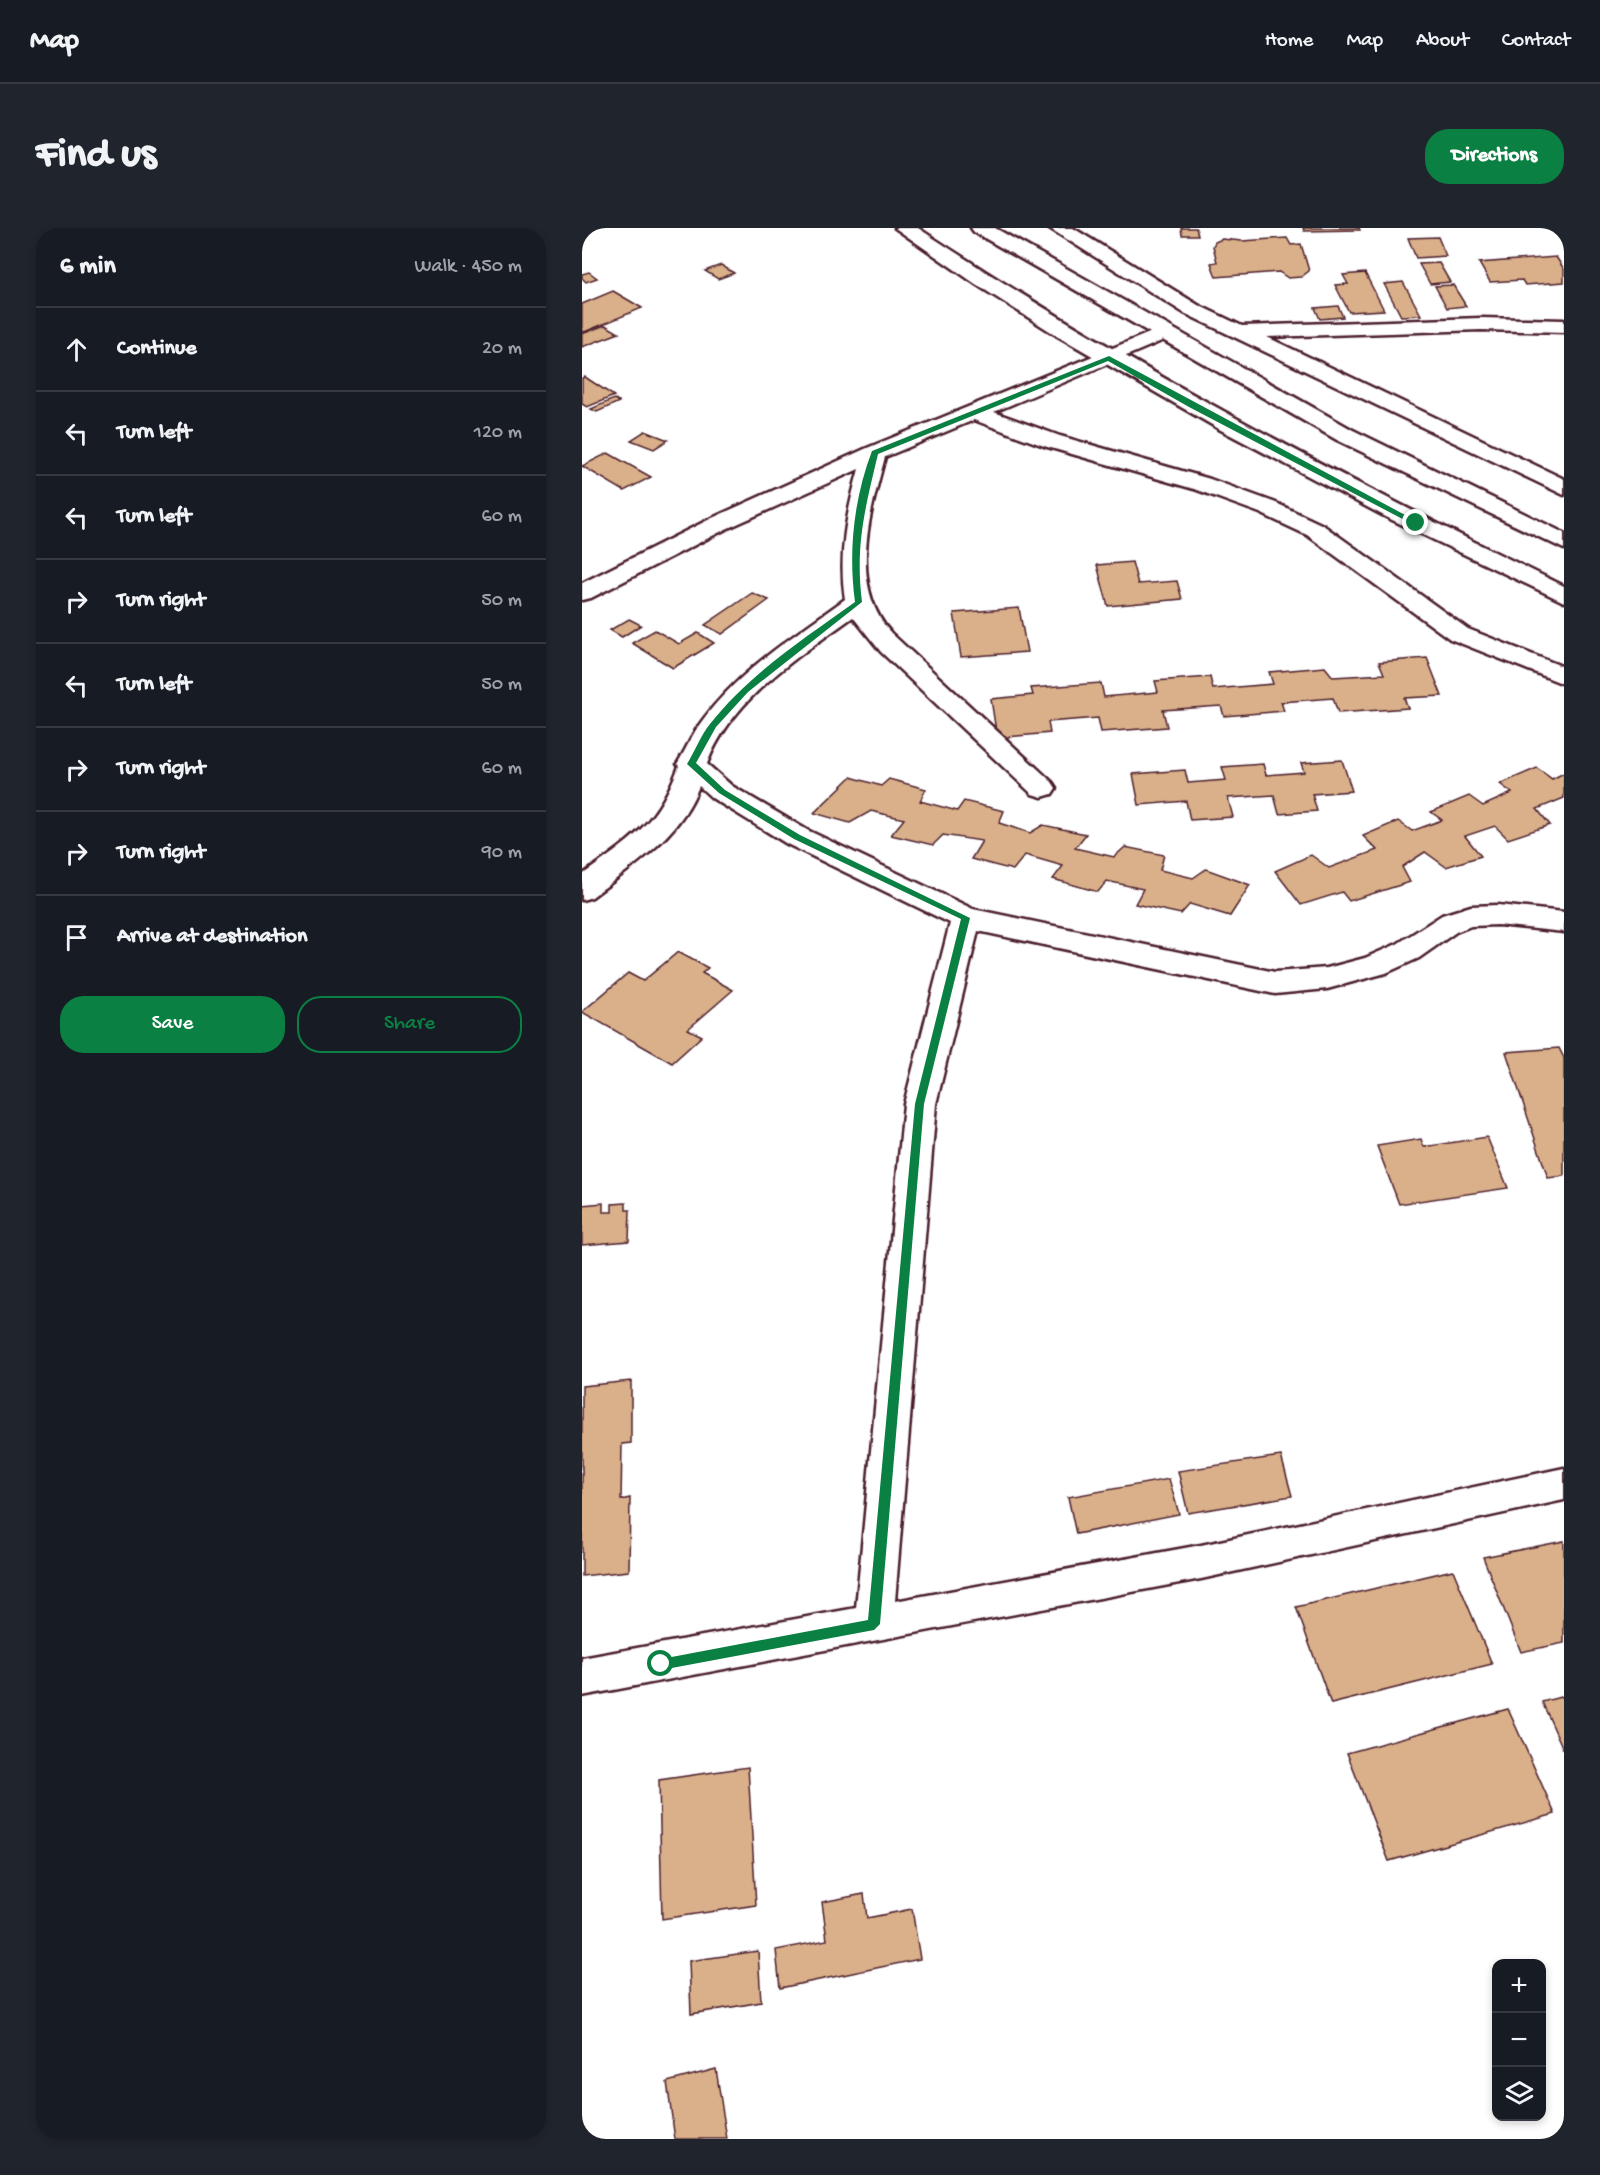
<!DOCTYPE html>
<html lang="en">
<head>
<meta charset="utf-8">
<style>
	body { margin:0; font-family:"Gochi Hand",sans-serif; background:#20242c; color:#f1f3f6 }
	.controls { position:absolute; right:18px; bottom:18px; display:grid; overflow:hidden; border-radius:12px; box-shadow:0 3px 9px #0003 }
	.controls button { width:54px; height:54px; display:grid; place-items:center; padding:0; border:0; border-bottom:2px solid #363941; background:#171b24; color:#f1f3f6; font:30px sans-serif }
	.stop { position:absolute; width:18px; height:18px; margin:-14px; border:4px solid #0b8043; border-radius:50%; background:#fff }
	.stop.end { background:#0b8043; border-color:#fff; box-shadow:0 2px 6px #0008 }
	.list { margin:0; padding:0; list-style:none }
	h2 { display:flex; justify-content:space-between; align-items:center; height:78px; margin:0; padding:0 24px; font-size:26px }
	h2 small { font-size:20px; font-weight:400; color:#9ea1a6 }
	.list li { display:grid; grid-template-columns:39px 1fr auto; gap:18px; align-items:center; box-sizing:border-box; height:84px; padding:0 24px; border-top:2px solid #363941 }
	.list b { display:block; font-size:22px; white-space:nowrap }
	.list em { font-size:20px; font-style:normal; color:#9ea1a6 }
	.actions { display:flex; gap:12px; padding:18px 24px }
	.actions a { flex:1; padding:14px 0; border:2px solid #0b8043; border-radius:24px; text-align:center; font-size:21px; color:#0b8043 }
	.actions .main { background:#0b8043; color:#fff }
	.icon { flex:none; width:33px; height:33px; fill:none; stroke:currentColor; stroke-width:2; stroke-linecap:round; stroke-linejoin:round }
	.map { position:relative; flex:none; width:982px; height:1911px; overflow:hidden; border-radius:24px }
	header { display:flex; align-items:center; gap:36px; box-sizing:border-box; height:84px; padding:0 30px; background:#171b24; border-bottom:2px solid #363941 }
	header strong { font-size:28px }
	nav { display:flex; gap:33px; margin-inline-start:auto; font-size:21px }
	.intro { display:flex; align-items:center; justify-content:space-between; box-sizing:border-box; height:144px; padding:0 36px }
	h1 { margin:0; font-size:42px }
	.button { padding:15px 27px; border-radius:24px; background:#0b8043; color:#fff; font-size:21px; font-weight:700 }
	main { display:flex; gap:36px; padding:0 36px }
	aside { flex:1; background:#171b24; border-radius:24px; box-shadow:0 3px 9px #0003 }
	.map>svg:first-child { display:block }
	.building { fill:#d9b08a; stroke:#4a1f2b; stroke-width:1.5 }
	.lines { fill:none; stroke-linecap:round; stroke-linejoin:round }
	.street-casing { stroke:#4a1f2b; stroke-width:5 }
	.primary-casing { stroke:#4a1f2b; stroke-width:5 }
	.street { fill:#fff; fill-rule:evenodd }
	.primary { fill:#fff; fill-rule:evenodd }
	.route { fill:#0b8043 }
</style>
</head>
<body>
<header>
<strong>Map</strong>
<nav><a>Home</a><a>Map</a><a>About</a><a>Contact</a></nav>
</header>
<div class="intro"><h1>Find us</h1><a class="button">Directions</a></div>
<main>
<aside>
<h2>6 min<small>Walk · 450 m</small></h2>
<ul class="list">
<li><svg class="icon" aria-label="ahead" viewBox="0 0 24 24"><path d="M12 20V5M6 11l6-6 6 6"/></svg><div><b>Continue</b></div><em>20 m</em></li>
<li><svg class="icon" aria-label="left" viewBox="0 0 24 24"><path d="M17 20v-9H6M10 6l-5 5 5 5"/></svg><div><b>Turn left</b></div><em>120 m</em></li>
<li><svg class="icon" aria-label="left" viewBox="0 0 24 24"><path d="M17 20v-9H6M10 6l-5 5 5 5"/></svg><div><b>Turn left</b></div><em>60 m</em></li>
<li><svg class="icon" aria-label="right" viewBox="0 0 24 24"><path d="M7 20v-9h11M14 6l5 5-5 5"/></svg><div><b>Turn right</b></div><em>50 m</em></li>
<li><svg class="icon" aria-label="left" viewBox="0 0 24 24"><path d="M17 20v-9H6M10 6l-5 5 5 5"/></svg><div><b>Turn left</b></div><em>50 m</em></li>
<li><svg class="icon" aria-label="right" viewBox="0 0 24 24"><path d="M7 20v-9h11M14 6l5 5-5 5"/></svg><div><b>Turn right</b></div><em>60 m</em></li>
<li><svg class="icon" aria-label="right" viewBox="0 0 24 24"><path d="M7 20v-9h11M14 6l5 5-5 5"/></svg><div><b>Turn right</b></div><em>90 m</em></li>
<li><svg class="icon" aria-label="arrive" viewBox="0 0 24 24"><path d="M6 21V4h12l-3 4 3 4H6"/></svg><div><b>Arrive at destination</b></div></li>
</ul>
<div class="actions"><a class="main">Save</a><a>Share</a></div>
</aside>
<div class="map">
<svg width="982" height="1911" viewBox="0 0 982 1911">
	<rect width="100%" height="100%" fill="#fff"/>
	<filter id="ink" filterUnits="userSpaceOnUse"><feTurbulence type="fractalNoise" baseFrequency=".0167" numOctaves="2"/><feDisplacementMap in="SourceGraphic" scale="12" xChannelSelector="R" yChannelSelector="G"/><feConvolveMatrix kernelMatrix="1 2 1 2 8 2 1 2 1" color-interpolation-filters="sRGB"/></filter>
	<g filter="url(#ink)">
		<g class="building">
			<path d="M599,0h15l2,7h-16z"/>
			<path d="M721,0h56l1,2 -56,1z"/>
			<path d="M856,9l8,19 -30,2 -8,-20z"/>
			<path d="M705,10l4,7 10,-1 8,27 -8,6 -13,1 -9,-6 -63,5 -5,-14 6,-1 -4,-16 2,-4 7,-3 20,2z"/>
			<path d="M974,29l8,12v13l-39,3 -3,-5 -32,2 -11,-19z"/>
			<path d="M857,35l11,19 -20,2 -11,-20z"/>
			<path d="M139,37l13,8 -16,6 -13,-8z"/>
			<path d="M7,44l8,6 -11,4 -4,-4v-4z"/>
			<path d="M783,45l19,37 -35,2 -14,-27 13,-1 -5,-9z"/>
			<path d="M821,54l18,33 -20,1 -17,-32z"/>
			<path d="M871,57l13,21 -19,2 -12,-22z"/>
			<path d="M31,63l29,17 -60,25v-29z"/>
			<path d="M756,78l5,11 -23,2 -5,-11z"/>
			<path d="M23,97l14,8 -37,14v-13z"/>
			<path d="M3,149l29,19 -27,11 -5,-3v-26z"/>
			<path d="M32,171l5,3 -22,10 -6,-3z"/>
			<path d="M63,203l23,9 -14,9 -23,-9z"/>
			<path d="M26,225l43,24 -27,14 -42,-25z"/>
			<path d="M550,334l6,22 39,-3 5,18 -74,7 -11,-41z"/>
			<path d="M170,365l17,7 -47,34 -17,-9z"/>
			<path d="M437,380l8,44 -66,5 -7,-44z"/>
			<path d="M47,391l12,6 -19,12 -12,-7z"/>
			<path d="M73,402l24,14 19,-11 16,10 -41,25 -41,-25z"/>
			<path d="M845,430l15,38 -38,2 4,10 -70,5 -5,-15 -52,4 3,9 -60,5 -3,-10 -58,4 4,17 -66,5 -3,-14 -50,4 2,11 -53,5 -6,-39 42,-4 -2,-7 70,-5 3,14 54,-5 -3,-11 55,-4 3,12 60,-5 -4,-12 56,-5 8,10 51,-3 -5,-12z"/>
			<path d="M760,532l10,31 -40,3 5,17 -38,3 -5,-19 -46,3 5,19 -43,3 -4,-19 -47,4 -6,-31 52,-4 3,13 38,-3 -4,-13 41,-3 3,11 38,-3 -3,-9z"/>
			<path d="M955,540l15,11 12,-6v25l-27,11 13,16 -42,14 -13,-13 -30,10 16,20 -35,11 -21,-15 -23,15 8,15 -61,19 -7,-9 -41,13 -26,-34 36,-16 18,13 48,-18 -14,-14 35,-15 14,10 30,-11 -11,-8 38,-16 14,10 29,-13 -12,-9z"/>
			<path d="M269,549l30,9 8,-7 37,10 -6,12 37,10 7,-10 40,10 -5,12 31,10 13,-8 43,9 -11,14 39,9 11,-10 39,8 -4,15 33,8 13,-9 44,16 -20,31 -40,-12 -9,10 -46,-10 8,-15 -36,-8 -9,11 -45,-13 10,-13 -38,-11 -12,15 -42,-11 11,-18 -39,-6 -10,10 -42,-10 13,-16 -33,-8 -21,12 -36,-10z"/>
			<path d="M96,724l30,16 -6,5 31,17 -45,39 14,7 -30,27 -90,-51 46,-39 15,8z"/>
			<path d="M977,820l5,10v118l-16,2 -42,-126z"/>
			<path d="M905,909l21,51 -109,16 -22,-58 44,-7 3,8z"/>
			<path d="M21,975v9h9v-8l14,-1v7h4l-1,31 -47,4v-40z"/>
			<path d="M49,1153v62l-9,1 -1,56 9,-2 -1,73 -47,5v-190z"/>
			<path d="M699,1228l11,40 -104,17 -10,-42z"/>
			<path d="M587,1251l10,35 -103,20 -8,-37z"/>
			<path d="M982,1313v102l-43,9 -38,-95z"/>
			<path d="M871,1342l39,94 -161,40 -35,-97z"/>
			<path d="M982,1468v55l-22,-49z"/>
			<path d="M926,1481l47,105 -166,47 -42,-108z"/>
			<path d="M166,1539l8,138 -94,14 -3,-139z"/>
			<path d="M282,1666l3,24 45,-9 8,50 -140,29 -4,-38 51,-10 -5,-38z"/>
			<path d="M176,1723l3,51 -70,12 -2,-53z"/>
			<path d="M134,1841l11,70h-52l-8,-57z"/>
		</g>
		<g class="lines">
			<defs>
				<g id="street">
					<path d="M467,0h24l125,77 44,21 239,-8 83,2v12l-83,-2 -214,7 297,142v16l-380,-182z"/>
					<path d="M582,99l7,2 4,4 -4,4 -177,75 66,24 150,43 66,24 47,22 145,104 96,38v17l-114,-45 -143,-104 -47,-22 -66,-24 -150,-43 -70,-26 -89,37c-15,56 -37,127 6,176l161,149 4,6 -4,6 -10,3 -10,-3 -151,-142 -28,-35c-55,40 -121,81 -146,147l25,22 75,44 166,79 302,63 52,-4 38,-10 32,-14 45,-29 29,-9 27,-1 66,7v20l-66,-7 -27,1 -15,6 -37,26 -33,15 -59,16 -52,5 -297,-63 -42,173 -41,497 306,-56 363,-77v32l-363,79 -619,117v-38l274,-50 48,-504 46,-181 -163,-79 -75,-46 -13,-12c-20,51 -65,79 -107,111l-10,3v-25c49,-35 75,-50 97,-109l-2,-2c9,-14 15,-30 25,-43 37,-51 94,-86 143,-122 -7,-45 2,-87 14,-130l-133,60 -135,69 -9,2v-17l128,-64 157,-71z"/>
				</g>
				<g id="primary">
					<path d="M313,0h23c206,136 424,250 646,358v16l-178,-85 -167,-88 -163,-94 -79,-50z"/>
					<path d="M389,0h24l358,202 211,103v16l-227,-109 -363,-208z"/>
				</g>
			</defs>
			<use href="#street" class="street-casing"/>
			<use href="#primary" class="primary-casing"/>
			<use href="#street" class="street"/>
			<use href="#primary" class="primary"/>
		</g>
	</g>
	<path class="route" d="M527,128l311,167 -6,2 -225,-118 -81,-46 -230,93c-13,55 -23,91 -16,148l-114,90 -32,35 -20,36 29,27 75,45 170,83 -46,186 -44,520 -6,6 -213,40 -6,-6 6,-5 207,-39 47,-516 46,-185 -167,-80 -75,-46 -32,-29c8,-13 14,-29 23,-40 39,-50 95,-86 145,-122 -7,-51 -1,-104 17,-151z"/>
</svg>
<div class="controls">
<button>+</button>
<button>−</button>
<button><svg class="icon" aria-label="layers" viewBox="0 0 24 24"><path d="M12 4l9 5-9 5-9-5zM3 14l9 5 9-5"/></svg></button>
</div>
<div class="stop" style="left:79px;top:1436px"></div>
<div class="stop end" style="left:834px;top:295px"></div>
</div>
</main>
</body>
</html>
